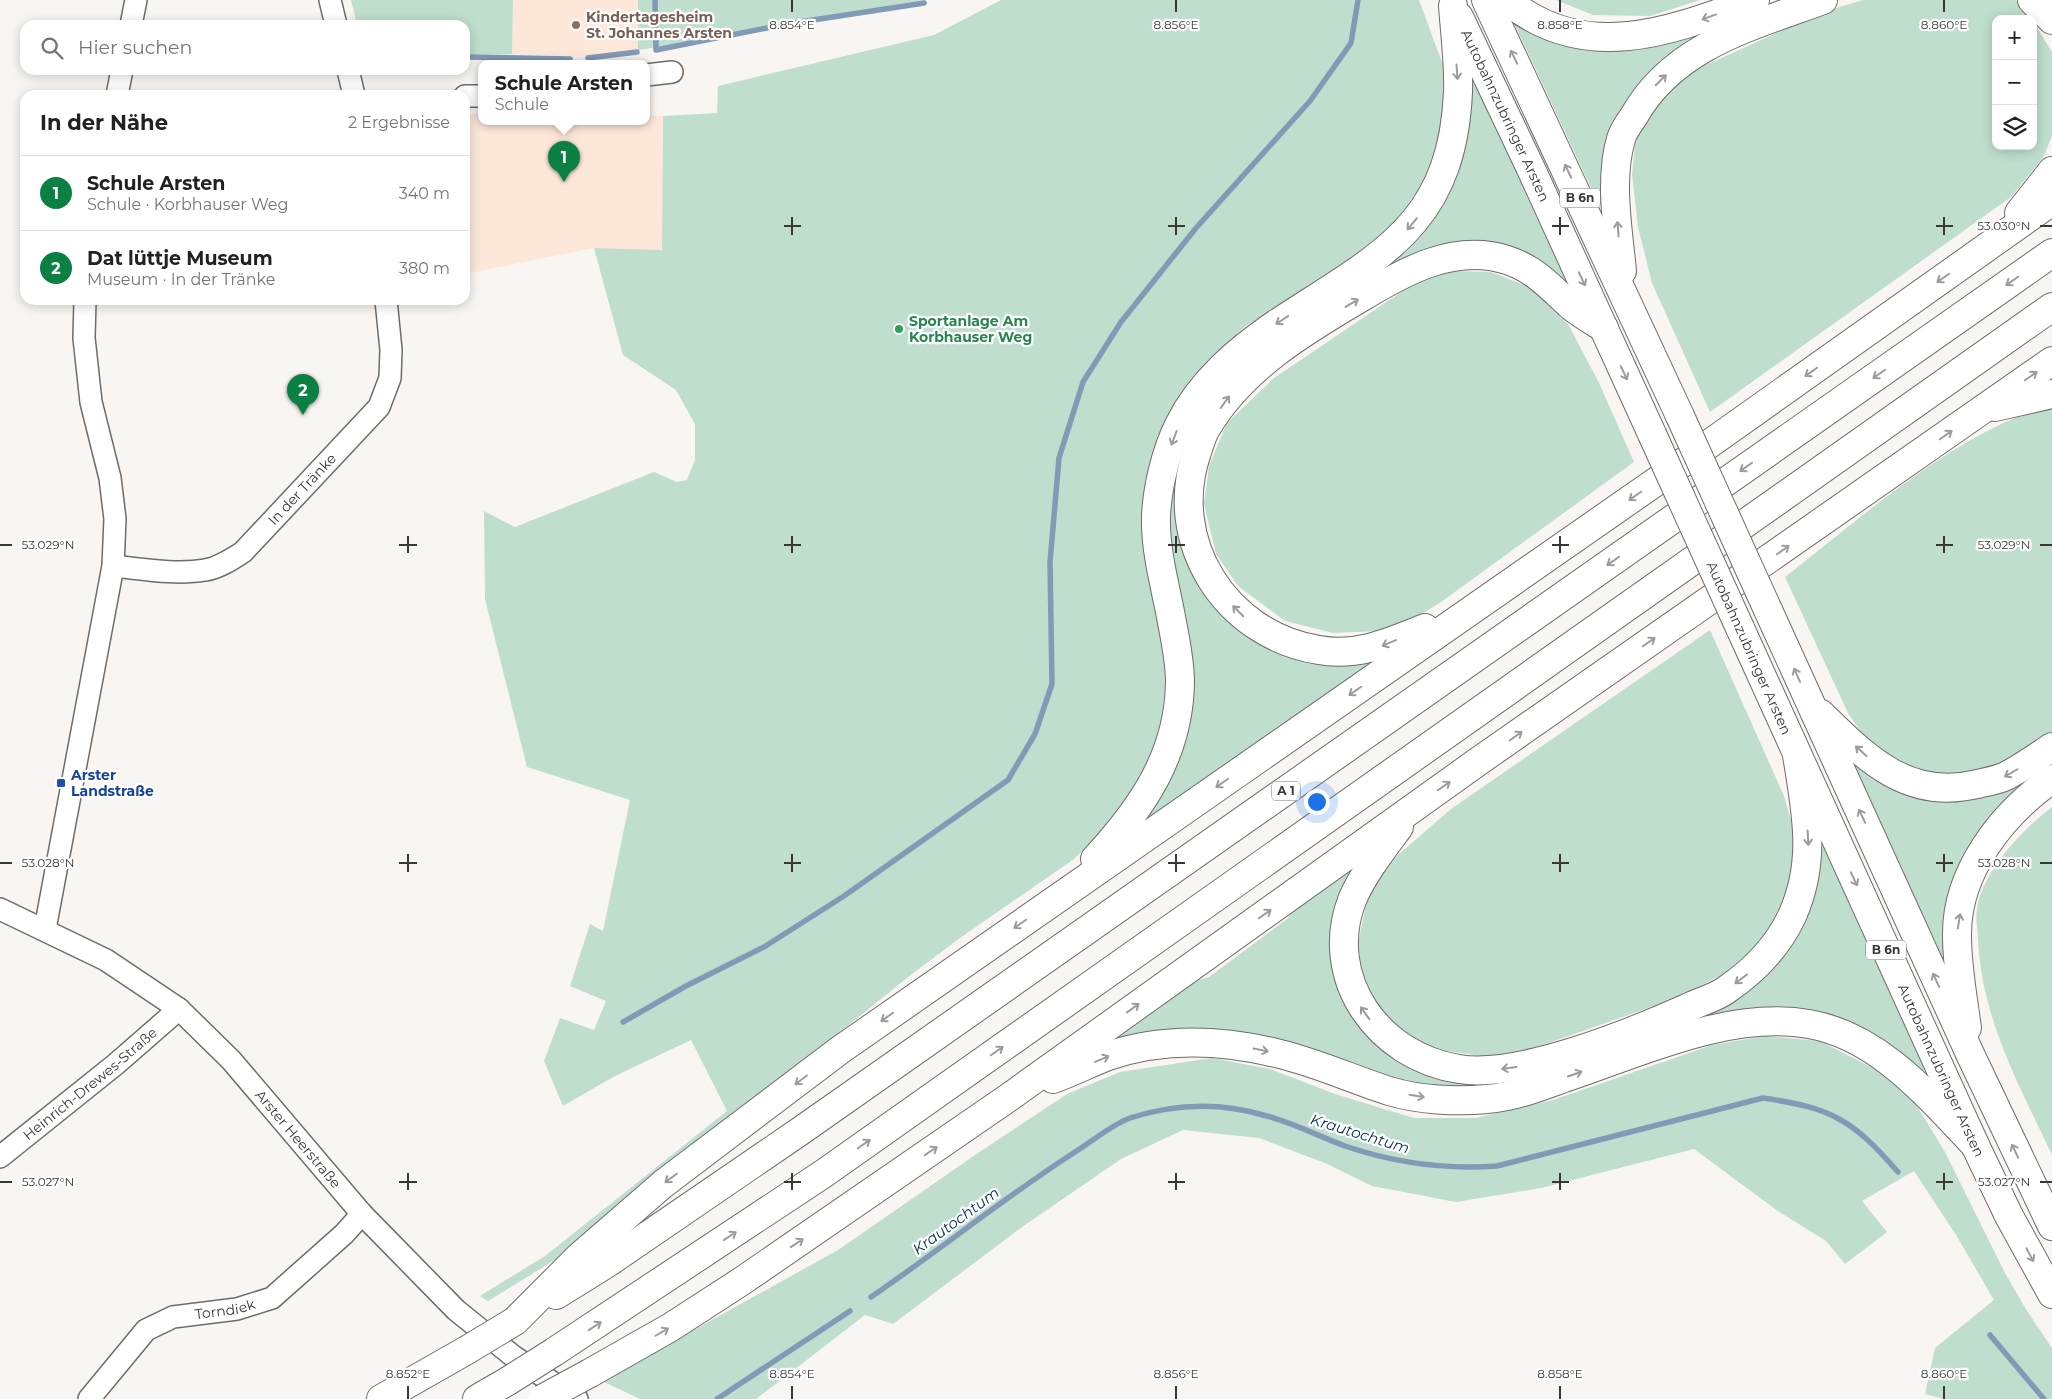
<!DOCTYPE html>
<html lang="de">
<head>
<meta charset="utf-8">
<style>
	body { margin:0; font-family:Montserrat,sans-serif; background:#f2f2f2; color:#202124 }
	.controls { position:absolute; right:15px; top:15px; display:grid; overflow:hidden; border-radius:10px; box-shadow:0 2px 12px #0003 }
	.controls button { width:45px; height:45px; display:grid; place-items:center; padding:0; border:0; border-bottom:1px solid #e0e0e0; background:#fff; color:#202124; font:25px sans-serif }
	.you { position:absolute; left:1316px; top:801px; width:18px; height:18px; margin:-12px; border:4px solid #fff; border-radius:50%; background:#1a73e8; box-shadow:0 0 0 8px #1a73e833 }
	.badge { display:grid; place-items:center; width:32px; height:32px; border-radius:50%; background:#0b8043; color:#fff; font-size:16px; font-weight:700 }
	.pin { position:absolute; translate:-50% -41px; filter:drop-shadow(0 1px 2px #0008) }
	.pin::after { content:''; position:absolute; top:26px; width:18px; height:15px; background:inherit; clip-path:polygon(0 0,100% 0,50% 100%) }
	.popup { position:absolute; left:478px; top:60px; width:172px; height:65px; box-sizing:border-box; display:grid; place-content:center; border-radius:10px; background:#fff; filter:drop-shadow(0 1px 4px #0005); font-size:16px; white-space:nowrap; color:#757577 }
	.popup b { font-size:19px; color:#202124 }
	.popup::after { content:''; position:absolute; left:50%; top:100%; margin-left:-10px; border:10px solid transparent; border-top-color:#fff }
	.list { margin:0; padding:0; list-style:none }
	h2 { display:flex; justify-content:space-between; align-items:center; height:65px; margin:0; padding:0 20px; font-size:21px }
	h2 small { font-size:16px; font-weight:400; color:#757577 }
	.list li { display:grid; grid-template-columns:32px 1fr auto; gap:15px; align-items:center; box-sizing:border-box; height:75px; padding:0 20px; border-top:1px solid #e0e0e0 }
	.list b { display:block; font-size:19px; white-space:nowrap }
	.list p { margin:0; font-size:16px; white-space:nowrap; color:#757577 }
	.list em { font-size:16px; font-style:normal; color:#757577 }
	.icon { flex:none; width:28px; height:28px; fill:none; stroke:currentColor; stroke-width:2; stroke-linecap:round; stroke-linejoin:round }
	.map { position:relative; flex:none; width:2052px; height:1399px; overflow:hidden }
	.search { position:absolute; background:#fff; box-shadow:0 2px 12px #0003; left:20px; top:20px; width:450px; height:55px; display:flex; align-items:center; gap:12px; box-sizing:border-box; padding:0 18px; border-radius:15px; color:#757577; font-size:19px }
	.panel { position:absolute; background:#fff; box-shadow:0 2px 12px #0003; left:20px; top:90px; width:450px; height:215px; border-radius:15px }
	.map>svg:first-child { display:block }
	.education { fill:#fde7d9 }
	.green { fill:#bfdece }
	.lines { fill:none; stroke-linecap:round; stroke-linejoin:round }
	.stream { stroke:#829ab5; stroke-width:5.5 }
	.minor-casing { stroke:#6f6b69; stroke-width:24 }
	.highway-casing { stroke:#6f6b69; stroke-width:30 }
	.minor { stroke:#fff; stroke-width:21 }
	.highway { stroke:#fff; stroke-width:28 }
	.highway-bridge-casing { stroke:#6f6b69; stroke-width:30; stroke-linecap:butt }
	.highway-bridge { stroke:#fff; stroke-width:28 }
	.oneway { stroke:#9c9c9b }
	.ticks { fill:none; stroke:#3a3837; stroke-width:2 }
	.education-dot { fill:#8d6e63; stroke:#fff; stroke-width:2 }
	.leisure-dot { fill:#2e9e5b; stroke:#fff; stroke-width:2 }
	.transit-dot { fill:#1a4fb4; stroke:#fff; stroke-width:2 }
	.labels { text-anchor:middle; stroke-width:4.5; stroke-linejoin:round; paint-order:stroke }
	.shield { fill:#fff; stroke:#757473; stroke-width:1 }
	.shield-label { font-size:12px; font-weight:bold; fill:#3a3837 }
	.education-label { font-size:14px; font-weight:bold; fill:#785e54; stroke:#fff; text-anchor:start }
	.street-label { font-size:14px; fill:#3a3837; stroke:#fff }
	.leisure-label { font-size:14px; font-weight:bold; fill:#27864d; stroke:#fff; text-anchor:start }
	.transit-label { font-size:14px; font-weight:bold; fill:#164399; stroke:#fff; text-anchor:start }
	.water-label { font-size:15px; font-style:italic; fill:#042b4f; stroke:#fff }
	.ticks-label { font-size:12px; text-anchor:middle; fill:#3a3837; stroke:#fff; stroke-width:4.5; stroke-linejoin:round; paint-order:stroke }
</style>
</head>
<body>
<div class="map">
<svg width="2052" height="1399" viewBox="0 0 2052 1399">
	<rect width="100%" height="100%" fill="#f9f5f2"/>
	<g class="education">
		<path d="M513,0h125v50l-50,6 -76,-2z"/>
		<path d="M465,114h16l1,7h164l1,-6 16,1 -1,134 -68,-2 -129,26z"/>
	</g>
	<g class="green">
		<path d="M351,0h162l-1,54 -47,1v-30h-108z"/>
		<path d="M638,0h284l-152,26 -66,14 -66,10z"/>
		<path d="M1001,0h418l24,65v44l-6,41 -14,33 -31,43 -77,59 -68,40 -27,24 -43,55 -24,53 -10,45 1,37 19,99 3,45 -6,47 -16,43 -33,49 -37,37 -114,79 -48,36 -349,281 -75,46 -8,-5 65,-40 182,-145 -36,-71 -76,36 -52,30 -19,-45 16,-43 34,12 12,-29 -36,-15 20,-62 13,7 27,-131 -103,-33 -42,-168 -1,-88 31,16 139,-55 23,10 10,-2 8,-20v-36l-19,-34 -53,-35 -29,-107 68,2 1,-134 54,-3 1,-27 216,-51z"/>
		<path d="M1556,0h144l-50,16 -57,-1z"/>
		<path d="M1780,0h11l-72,27 -46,25 -32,34 -38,118 -4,1 -85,-182 3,-2 20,12 174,-8z"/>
		<path d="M1863,0h152l5,2 12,17h-36v127h37v-125l19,31v84l-8,20 -33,41 -301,215 -58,-129 -14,-56 -6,-53 3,-29 9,-23 28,-33 25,-20 126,-57z"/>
		<path d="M1475,83l93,199h-4c-22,-26 -61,-42 -96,-40 -51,4 -74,27 -115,51 -42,24 -89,49 -122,85 -44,48 -61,104 -44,167 3,11 6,25 12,35 7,14 22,27 33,37 24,22 40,30 72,38 7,2 16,6 24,6 20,1 41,-4 61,-9l1,2 -259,183 -2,-2c37,-46 60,-100 60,-160 0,-36 -10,-71 -16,-106 -9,-48 -3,-99 19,-143 39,-76 121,-108 185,-158 12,-9 26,-17 35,-27 13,-15 24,-31 34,-48 7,-13 16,-30 19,-45 4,-20 3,-42 5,-62z"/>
		<path d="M1452,271l39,1 38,15 39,37 31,59 35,79 -193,140 -24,15 -37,14 -47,2 -48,-12 -47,-35 -22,-32 -12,-50 5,-38 18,-43 47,-45 148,-100z"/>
		<path d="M2052,406v329l-43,27 -58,15 -55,-12 -29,-24 -19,-28 -63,-136c72,-56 178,-151 267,-171z"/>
		<path d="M1710,630l74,166 10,35 1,31 -6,24 -19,45 -15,20 -26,20 -52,27 -143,50 -46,9 -48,-7 -32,-10 -21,-16 -24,-44 -5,-36 9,-45 24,-38 60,-52z"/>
		<path d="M1846,753l51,34 155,-25v5l-57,50 -47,144 -4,3z"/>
		<path d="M2052,807v348c-33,-70 -70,-136 -74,-215 0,-10 -3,-21 -1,-31 5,-37 46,-80 75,-102z"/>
		<path d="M1824,846l103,224 -9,1c-28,-18 -56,-40 -85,-54 -41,-19 -88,-8 -129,2l-2,-6 102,-94 10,-24 5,-23v-19z"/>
		<path d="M1357,862l-7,23 16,147 151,46 2,4 -77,10 -54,-11 -98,-36 -192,6 81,-65 30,-9 78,-58 10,-15z"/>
		<path d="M1765,1036l55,5 55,28 36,27 34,56 60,121 22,38 25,37v51h-108l-19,-5 10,-46 59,-48 -38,-65 -42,-64 -52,30 25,31 -42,32 -19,-23 -51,-32 -81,-60 -153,39 -85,14 -84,-16 -47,-23 -66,-25 -76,-8 -62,29 -99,68 -129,97 -28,-9 -109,84h-116l-38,-18 236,-131 137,-95 92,-61 53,-22 92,-14 58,11 65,25 79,24h62l77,-18 159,-55z"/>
	</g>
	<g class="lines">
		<g class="stream">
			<path d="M655,0l1,50 131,-26 137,-21"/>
			<path d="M465,57l105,2"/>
			<path d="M588,58l49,-6"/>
			<path d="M623,1022l63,-36 78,-39 80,-51 164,-116 27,-46 17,-50 -2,-122 9,-104 24,-76 38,-60 75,-94 114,-127 41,-58 7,-43"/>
			<path d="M871,1297c69,-47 134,-100 204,-145 16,-10 38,-28 55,-34 46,-15 91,-16 137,-2 27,7 51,20 78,30 50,17 99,24 152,20l266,-68c69,10 90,22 135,74"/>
			<path d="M1990,1335l54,64"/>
			<path d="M717,1399l133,-88"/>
		</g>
		<defs>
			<g id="minor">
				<path d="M330,0l6,25"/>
				<path d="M131,25l5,-25"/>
				<path d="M348,70l6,25"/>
				<path d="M646,75l26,-3"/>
				<path d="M117,95l5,-25"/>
				<path d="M465,96h17"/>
				<path id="s1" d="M113,566c30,3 63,9 92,4 14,-2 27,-11 38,-18l136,-145 11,-29 1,-28 -5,-50"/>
				<path id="s2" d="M0,909l106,51 73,49 52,51 131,154 94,96 57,46 64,43"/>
				<path d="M45,929l68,-363 2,-47 -5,-41 -19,-76 -7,-64 1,-38"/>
				<path id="s3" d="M0,1157l116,-93 63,-55"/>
				<path id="s4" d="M89,1399l57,-69 27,-13 64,-8 35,-11 72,-64 18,-20"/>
			</g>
			<g id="highway">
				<path d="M1486,0l194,416"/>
				<path d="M1506,0c80,65 165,31 249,0"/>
				<path d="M2032,0l20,20"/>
				<path id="s5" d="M1459,17l73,154 120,263"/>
				<path d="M2019,213l33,-42"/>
				<path d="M1622,271c-4,-42 -13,-91 -1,-132 2,-8 8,-16 13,-23 39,-70 118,-90 189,-116"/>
				<path d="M1995,407l57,-13"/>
				<path d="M1768,610l203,446 81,170"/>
				<path d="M1425,628c-35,14 -68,29 -106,22 -94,-15 -153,-109 -122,-198 3,-8 5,-18 10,-25 35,-59 97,-96 155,-130 43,-26 93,-54 145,-37 28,9 43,27 64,46 10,8 22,15 33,22"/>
				<path id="s6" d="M1740,628l235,517 34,71 43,78"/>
				<path d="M1821,714c45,44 87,87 156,70 9,-2 21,-4 29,-8 16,-8 31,-19 46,-29"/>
				<path d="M1399,827c-17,23 -36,47 -47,73 -30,79 27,157 107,169 59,10 172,-36 228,-61 12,-6 28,-10 39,-18 28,-19 51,-42 66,-74 25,-55 14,-104 5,-161"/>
				<path d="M1095,859c47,-51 84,-104 85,-177 0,-21 -5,-44 -9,-65 -6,-32 -16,-67 -15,-100 1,-29 10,-66 23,-92 21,-43 59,-75 97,-101 101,-67 176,-96 182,-232 1,-28 -3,-58 -5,-86"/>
				<path d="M1967,1028c-4,-30 -10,-61 -10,-92 -1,-64 45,-122 95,-157"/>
				<path d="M1053,1079c19,-7 37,-16 55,-23 56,-19 116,-16 172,-2 37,9 72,25 109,37 30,9 67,11 98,8 27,-2 52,-12 77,-21 75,-25 165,-68 245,-54 70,12 120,73 166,121"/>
				<path d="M556,1295l53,-33 190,-130 1253,-879"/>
				<path d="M515,1321l65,-65 83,-72 177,-134 824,-574 388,-275"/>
				<path d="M554,1352l269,-178 1229,-867"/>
				<path d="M590,1373l81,-46 71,-46 266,-183 468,-335 576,-402"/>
				<path d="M381,1399l86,-49"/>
				<path d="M477,1399l31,-18"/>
			</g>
		</defs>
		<use href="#minor" class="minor-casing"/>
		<use href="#highway" class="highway-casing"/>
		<use href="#minor" class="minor"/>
		<use href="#highway" class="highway"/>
		<defs>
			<g id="highway-bridge">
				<path d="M1680,416l88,194"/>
				<path d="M1652,434l88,194"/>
				<path d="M467,1350l48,-29"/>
				<path d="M508,1381l46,-29"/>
				<path d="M542,1399l48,-26"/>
			</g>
		</defs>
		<use href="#highway-bridge" class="highway-bridge-casing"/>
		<use href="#highway-bridge" class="highway-bridge"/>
	</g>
	<defs><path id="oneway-shaft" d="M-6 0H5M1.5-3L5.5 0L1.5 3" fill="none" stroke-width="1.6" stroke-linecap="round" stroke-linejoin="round" transform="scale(1.25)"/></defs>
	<g class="oneway">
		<use href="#oneway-shaft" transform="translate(1709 17) rotate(160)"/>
		<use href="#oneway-shaft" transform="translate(1514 57) rotate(-116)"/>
		<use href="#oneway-shaft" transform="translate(1457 72) rotate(86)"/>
		<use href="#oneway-shaft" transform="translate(1661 80) rotate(-45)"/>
		<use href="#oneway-shaft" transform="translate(1568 171) rotate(-115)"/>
		<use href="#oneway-shaft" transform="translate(1412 224) rotate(130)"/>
		<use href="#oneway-shaft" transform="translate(1618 229) rotate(-94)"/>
		<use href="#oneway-shaft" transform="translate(1943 278) rotate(145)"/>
		<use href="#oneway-shaft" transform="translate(1582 279) rotate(65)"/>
		<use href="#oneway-shaft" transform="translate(2012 281) rotate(145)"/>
		<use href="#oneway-shaft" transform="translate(1352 303) rotate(-31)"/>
		<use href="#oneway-shaft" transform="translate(1282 320) rotate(146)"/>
		<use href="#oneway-shaft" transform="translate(1811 372) rotate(145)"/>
		<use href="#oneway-shaft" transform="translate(1624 373) rotate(65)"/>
		<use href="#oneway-shaft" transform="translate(1879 374) rotate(145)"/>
		<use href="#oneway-shaft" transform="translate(2031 376) rotate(-35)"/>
		<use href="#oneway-shaft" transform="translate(1225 402) rotate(-54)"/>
		<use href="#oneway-shaft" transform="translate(1946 435) rotate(-35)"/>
		<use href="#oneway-shaft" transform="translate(1174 438) rotate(111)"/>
		<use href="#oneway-shaft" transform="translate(1746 467) rotate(145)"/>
		<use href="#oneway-shaft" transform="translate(1635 496) rotate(145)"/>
		<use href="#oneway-shaft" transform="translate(1783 550) rotate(-35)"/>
		<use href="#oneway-shaft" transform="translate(1613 561) rotate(145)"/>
		<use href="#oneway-shaft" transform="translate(1238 611) rotate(-135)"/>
		<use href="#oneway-shaft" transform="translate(1649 642) rotate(-35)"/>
		<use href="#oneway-shaft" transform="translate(1389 643) rotate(157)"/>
		<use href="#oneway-shaft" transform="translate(1797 675) rotate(-114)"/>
		<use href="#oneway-shaft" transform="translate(1355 691) rotate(145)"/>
		<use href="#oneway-shaft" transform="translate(1516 736) rotate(-35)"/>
		<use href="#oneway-shaft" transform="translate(1861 751) rotate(-138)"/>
		<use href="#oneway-shaft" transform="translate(2011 773) rotate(150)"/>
		<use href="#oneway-shaft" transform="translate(1222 783) rotate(145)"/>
		<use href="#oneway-shaft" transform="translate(1444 786) rotate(-35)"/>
		<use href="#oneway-shaft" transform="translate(1862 816) rotate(-115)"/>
		<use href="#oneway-shaft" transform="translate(1808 838) rotate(87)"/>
		<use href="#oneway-shaft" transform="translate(1854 879) rotate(65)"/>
		<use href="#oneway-shaft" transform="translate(1265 914) rotate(-35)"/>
		<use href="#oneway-shaft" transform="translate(1959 921) rotate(-81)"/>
		<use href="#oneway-shaft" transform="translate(1020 924) rotate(145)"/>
		<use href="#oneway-shaft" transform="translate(1741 979) rotate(143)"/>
		<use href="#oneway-shaft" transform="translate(1936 980) rotate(-114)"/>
		<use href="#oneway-shaft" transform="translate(1133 1008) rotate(-36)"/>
		<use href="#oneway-shaft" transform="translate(1365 1013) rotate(-125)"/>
		<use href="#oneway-shaft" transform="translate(887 1017) rotate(145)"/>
		<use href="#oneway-shaft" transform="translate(1261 1050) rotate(11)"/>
		<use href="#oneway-shaft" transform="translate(997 1051) rotate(-35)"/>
		<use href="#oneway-shaft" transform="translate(1102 1059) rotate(-23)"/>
		<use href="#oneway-shaft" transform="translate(1509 1068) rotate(173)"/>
		<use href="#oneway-shaft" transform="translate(1575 1074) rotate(-19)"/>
		<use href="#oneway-shaft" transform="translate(801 1080) rotate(143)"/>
		<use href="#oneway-shaft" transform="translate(1417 1096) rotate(10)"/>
		<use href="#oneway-shaft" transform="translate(864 1144) rotate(-35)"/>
		<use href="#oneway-shaft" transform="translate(931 1151) rotate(-34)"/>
		<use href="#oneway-shaft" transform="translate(2015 1151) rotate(-115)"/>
		<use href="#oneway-shaft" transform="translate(671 1178) rotate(143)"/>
		<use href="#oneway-shaft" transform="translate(730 1236) rotate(-34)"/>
		<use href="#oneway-shaft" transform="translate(797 1243) rotate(-34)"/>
		<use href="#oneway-shaft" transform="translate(2030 1255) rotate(62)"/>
		<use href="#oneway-shaft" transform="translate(595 1326) rotate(-33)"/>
		<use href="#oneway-shaft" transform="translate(662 1332) rotate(-30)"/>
	</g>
	<path class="ticks" d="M792,0v12M1176,0v12M1560,0v12M1944,0v12M792,217v18M1176,217v18M1560,217v18M1944,217v18M784,226h17M1168,226h17M1552,226h17M1936,226h17M2040,226h12M408,536v17M792,536v17M1176,536v17M1560,536v17M1944,536v17M0,545h12M399,545h18M784,545h17M1168,545h17M1552,545h17M1936,545h17M2040,545h12M408,854v18M792,854v18M1176,854v18M1560,854v18M1944,854v18M0,863h12M399,863h18M784,863h17M1168,863h17M1552,863h17M1936,863h17M2040,863h12M408,1173v17M792,1173v17M1176,1173v17M1560,1173v17M1944,1173v17M0,1182h12M399,1182h18M784,1182h17M1168,1182h17M1552,1182h17M1936,1182h17M2040,1182h12M408,1386v13M792,1386v13M1176,1386v13M1560,1386v13M1944,1386v13"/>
	<circle class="education-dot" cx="576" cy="25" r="5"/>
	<circle class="leisure-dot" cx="899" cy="329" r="5"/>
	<rect class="transit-dot" x="56" y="778" width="10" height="10" rx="2.5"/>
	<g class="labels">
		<g class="shield">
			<rect x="1560" y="188.5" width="40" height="19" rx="4"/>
			<rect x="1272" y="781.5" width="28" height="19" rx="4"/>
			<rect x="1866" y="940.5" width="40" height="19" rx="4"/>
		</g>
		<g class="shield-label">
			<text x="1580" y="202">B 6n</text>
			<text x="1286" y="795">A 1</text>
			<text x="1886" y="954">B 6n</text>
		</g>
		<g class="education-label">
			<text x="586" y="22">Kindertagesheim<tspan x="586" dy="16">St. Johannes Arsten</tspan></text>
		</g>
		<g class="street-label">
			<text dy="5" stroke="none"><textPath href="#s5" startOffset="109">Autobahnzubringer Arsten</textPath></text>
			<text dy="5" stroke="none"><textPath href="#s1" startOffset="221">In der Tränke</textPath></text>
			<text transform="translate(1749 648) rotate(66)" y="5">Autobahnzubringer Arsten</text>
			<text dy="5" stroke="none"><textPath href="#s6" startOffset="486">Autobahnzubringer Arsten</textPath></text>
			<text dy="5" stroke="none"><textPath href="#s3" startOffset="116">Heinrich-Drewes-Straße</textPath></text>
			<text dy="5" stroke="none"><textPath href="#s2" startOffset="382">Arster Heerstraße</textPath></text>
			<text dy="5" stroke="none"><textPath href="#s4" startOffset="172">Torndiek</textPath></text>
		</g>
		<g class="leisure-label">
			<text x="909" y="326">Sportanlage Am<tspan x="909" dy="16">Korbhauser Weg</tspan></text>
		</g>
		<g class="transit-label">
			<text x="71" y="780">Arster<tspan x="71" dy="16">Landstraße</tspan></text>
		</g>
		<g class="water-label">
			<text transform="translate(1360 1134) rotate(17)" y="5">Krautochtum</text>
			<text transform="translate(956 1221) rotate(-36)" y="5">Krautochtum</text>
		</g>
	</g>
	<g class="ticks-label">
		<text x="792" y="29">8.854°E</text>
		<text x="1176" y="29">8.856°E</text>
		<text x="1560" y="29">8.858°E</text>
		<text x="1944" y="29">8.860°E</text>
		<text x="2004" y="230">53.030°N</text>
		<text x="48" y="549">53.029°N</text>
		<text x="2004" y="549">53.029°N</text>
		<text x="48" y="867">53.028°N</text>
		<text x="2004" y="867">53.028°N</text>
		<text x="48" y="1186">53.027°N</text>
		<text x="2004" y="1186">53.027°N</text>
		<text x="408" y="1378">8.852°E</text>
		<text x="792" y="1378">8.854°E</text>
		<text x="1176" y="1378">8.856°E</text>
		<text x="1560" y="1378">8.858°E</text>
		<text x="1944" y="1378">8.860°E</text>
	</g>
</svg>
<div class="controls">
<button>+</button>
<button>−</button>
<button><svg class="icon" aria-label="layers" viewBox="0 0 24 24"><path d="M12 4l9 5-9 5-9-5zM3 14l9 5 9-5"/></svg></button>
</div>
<div class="you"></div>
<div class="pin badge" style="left:564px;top:182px">1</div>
<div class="popup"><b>Schule Arsten</b>Schule</div>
<div class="pin badge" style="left:303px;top:415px">2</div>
<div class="search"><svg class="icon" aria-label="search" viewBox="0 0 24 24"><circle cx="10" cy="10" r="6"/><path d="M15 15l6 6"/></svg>Hier suchen</div>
<section class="panel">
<h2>In der Nähe<small>2 Ergebnisse</small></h2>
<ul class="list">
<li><span class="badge">1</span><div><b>Schule Arsten</b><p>Schule · Korbhauser Weg</p></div><em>340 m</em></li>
<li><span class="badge">2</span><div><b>Dat lüttje Museum</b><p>Museum · In der Tränke</p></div><em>380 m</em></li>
</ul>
</section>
</div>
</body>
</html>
